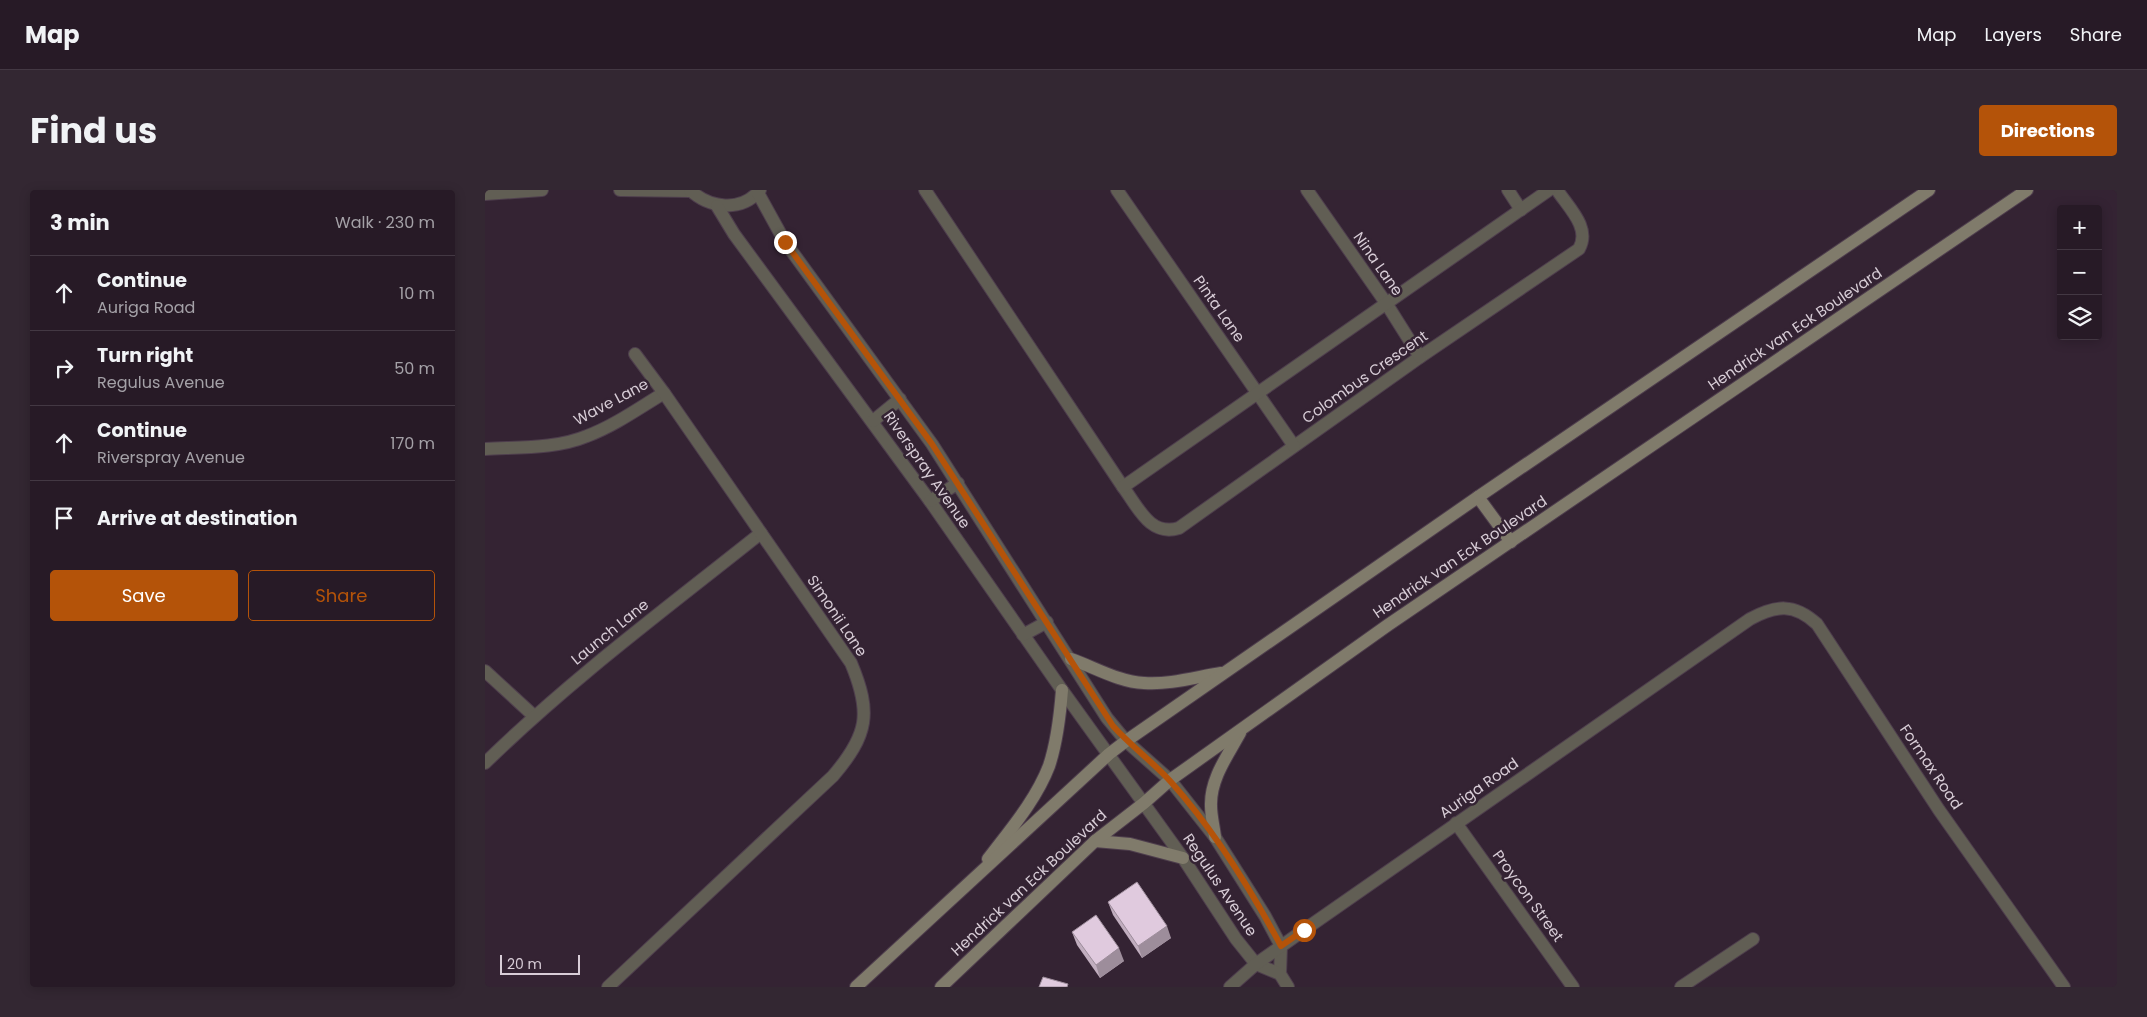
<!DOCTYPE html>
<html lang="en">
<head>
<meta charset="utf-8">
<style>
	body { margin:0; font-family:Poppins,sans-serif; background:#332732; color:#f1f3f6 }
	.controls { position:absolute; right:15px; top:15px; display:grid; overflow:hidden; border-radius:5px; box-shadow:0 2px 12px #0003 }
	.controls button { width:45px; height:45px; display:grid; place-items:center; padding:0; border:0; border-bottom:1px solid #433843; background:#271a26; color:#f1f3f6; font:25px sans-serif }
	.scale { position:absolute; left:15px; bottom:12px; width:80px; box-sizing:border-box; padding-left:5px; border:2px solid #d8cdd7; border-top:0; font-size:14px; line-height:18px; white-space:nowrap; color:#d8cdd7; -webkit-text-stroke:4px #342333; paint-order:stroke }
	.stop { position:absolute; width:15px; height:15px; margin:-11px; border:4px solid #b45309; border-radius:50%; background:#fff }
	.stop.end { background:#b45309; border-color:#fff; box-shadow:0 1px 5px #0008 }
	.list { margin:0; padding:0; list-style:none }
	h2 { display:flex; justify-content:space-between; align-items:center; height:65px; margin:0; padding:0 20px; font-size:21px }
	h2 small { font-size:16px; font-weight:400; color:#a4a1a7 }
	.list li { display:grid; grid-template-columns:32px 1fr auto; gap:15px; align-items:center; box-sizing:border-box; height:75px; padding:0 20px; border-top:1px solid #433843 }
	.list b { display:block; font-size:19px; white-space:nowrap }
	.list p { margin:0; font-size:16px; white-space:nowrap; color:#a4a1a7 }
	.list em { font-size:16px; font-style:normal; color:#a4a1a7 }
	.actions { display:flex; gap:10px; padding:15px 20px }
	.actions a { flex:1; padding:11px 0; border:1px solid #b45309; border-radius:5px; text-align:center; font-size:18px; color:#b45309 }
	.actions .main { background:#b45309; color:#fff }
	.icon { flex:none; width:28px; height:28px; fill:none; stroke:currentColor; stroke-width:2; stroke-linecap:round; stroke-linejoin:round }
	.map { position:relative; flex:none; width:1632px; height:797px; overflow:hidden; border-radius:5px }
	header { display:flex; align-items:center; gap:30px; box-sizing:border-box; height:70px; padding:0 25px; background:#271a26; border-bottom:1px solid #433843 }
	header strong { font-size:24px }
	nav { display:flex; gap:28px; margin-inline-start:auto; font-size:18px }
	.intro { display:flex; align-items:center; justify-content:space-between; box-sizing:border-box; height:120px; padding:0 30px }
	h1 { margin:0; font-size:35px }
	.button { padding:12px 22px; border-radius:5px; background:#b45309; color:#fff; font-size:18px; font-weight:700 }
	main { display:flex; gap:30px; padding:0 30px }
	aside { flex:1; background:#271a26; border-radius:5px; box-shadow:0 2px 12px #0003 }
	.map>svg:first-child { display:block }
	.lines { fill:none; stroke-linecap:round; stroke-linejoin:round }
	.minor-casing { stroke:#4e3e4d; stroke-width:14 }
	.secondary-casing { stroke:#4e3e4d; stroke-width:14 }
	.minor { stroke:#615e54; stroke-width:12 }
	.secondary { stroke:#807b6b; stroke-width:12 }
	.wall { fill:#c1aebf }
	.shaded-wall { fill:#9d8d9b }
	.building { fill:#e0cade; stroke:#9d8d9b }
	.route { stroke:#b45309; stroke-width:6 }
	.labels { text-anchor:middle; stroke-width:5; stroke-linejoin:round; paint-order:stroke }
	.street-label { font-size:15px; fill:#d8cdd7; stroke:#342333 }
</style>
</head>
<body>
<header>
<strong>Map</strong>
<nav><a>Map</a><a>Layers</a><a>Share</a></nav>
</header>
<div class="intro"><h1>Find us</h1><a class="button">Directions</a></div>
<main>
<aside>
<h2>3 min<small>Walk · 230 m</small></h2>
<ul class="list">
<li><svg class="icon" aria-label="ahead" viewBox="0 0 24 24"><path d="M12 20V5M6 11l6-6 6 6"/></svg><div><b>Continue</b><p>Auriga Road</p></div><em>10 m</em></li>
<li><svg class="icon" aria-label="right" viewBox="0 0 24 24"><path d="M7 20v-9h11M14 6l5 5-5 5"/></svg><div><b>Turn right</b><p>Regulus Avenue</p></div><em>50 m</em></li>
<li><svg class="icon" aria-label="ahead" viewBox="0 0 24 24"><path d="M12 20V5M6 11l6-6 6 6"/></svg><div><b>Continue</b><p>Riverspray Avenue</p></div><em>170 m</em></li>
<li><svg class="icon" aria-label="arrive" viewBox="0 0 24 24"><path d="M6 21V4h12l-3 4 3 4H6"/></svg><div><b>Arrive at destination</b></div></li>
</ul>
<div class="actions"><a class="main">Save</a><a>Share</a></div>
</aside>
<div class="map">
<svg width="1632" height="797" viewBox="0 0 1632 797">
	<rect width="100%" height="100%" fill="#342333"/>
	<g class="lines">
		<defs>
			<g id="minor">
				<path d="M135,0l70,1"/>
				<path d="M205,0c19,18 51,23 70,0"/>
				<path d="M440,0l198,297c15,20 27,50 56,41l241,-171 159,-108c12,-21 -10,-41 -22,-59"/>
				<path d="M632,0l177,256"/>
				<path d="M822,0l79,113 34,54"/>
				<path d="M1023,0l13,20"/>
				<path d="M273,3l27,49 147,202 175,274 19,23 44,39 45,57 50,79 16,30 -1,28"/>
				<path d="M0,4l57,-4"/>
				<path d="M232,16l17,28 196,267 132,189 121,168 53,81 20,25 24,10 8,13"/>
				<path d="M388,231l27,-22"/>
				<path d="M0,259c33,-2 71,0 102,-13 27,-10 52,-28 77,-43"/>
				<path d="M638,297l426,-297"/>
				<path d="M445,311l28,-18"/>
				<path d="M538,445l24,-13"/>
				<path d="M0,481l49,45"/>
				<path d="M0,573c86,-84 182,-155 276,-230"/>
				<path d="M971,633l117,164"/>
				<path d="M123,797l225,-211c35,-41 39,-63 18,-113l-187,-270 -29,-39"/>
				<path d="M745,797l26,-23 48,-34 446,-311c26,-14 44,-16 67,5l122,186 125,177"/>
				<path d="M1196,797l72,-48"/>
			</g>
			<g id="secondary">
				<path d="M993,307l33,45"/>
				<path d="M586,469c23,8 48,23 73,24 25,2 52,-6 77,-10"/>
				<path d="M730,647c-1,-10 -4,-21 -4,-31 -1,-27 17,-51 29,-73"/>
				<path d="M610,651l35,3 53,14"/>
				<path d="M503,669c22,-29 48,-59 61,-93 8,-24 11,-50 13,-76"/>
				<path d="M371,797l253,-233 17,-13 352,-244 451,-307"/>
				<path d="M456,797l154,-146 49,-38 26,-23 218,-155 639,-435"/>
			</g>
		</defs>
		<use href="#minor" class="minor-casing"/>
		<use href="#secondary" class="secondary-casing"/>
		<use href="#minor" class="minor"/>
		<use href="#secondary" class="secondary"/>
	</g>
	<g class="wall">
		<path d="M623,712l63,36 -29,20 -29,-43z"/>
		<path d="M587,742l52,29 -24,17 -23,-33z"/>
	</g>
	<g class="shaded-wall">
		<path d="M682,736l4,12 -29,20 -4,-12z"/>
		<path d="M634,758l5,13 -24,17 -4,-13z"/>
	</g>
	<g class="building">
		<path d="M652,692l30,44 -29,20 -30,-44z"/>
		<path d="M611,725l23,33 -23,17 -24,-33z"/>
		<path d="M558,787l25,7 -1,3h-28z"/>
	</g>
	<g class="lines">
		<path class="route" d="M300,52l147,202 181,282c18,20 40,36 58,56 44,49 79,106 110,164l23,-16"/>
	</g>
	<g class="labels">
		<g class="street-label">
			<text transform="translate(893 74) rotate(55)" y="5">Nina Lane</text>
			<text transform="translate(734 119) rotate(55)" y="5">Pinta Lane</text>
			<text transform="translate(1310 139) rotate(-34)" y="5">Hendrick van Eck Boulevard</text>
			<text transform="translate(880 187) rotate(-35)" y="5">Colombus Crescent</text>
			<text transform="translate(126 212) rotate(-28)" y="5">Wave Lane</text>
			<text transform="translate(442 280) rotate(55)" y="5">Riverspray Avenue</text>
			<text transform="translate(975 367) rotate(-34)" y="5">Hendrick van Eck Boulevard</text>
			<text transform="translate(352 426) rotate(56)" y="5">Simonii Lane</text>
			<text transform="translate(125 442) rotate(-39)" y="5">Launch Lane</text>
			<text transform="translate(1446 577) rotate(56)" y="5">Formax Road</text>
			<text transform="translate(994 598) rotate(-35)" y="5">Auriga Road</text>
			<text transform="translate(544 693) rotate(-43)" y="5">Hendrick van Eck Boulevard</text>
			<text transform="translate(735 695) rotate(56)" y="5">Regulus Avenue</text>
			<text transform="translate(1043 706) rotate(54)" y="5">Proycon Street</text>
		</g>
	</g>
</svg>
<div class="controls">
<button>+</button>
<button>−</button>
<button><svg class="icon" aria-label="layers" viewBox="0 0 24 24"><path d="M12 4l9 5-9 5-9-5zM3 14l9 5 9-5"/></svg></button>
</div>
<div class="scale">20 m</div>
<div class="stop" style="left:819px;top:740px"></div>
<div class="stop end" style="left:300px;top:52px"></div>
</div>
</main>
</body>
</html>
